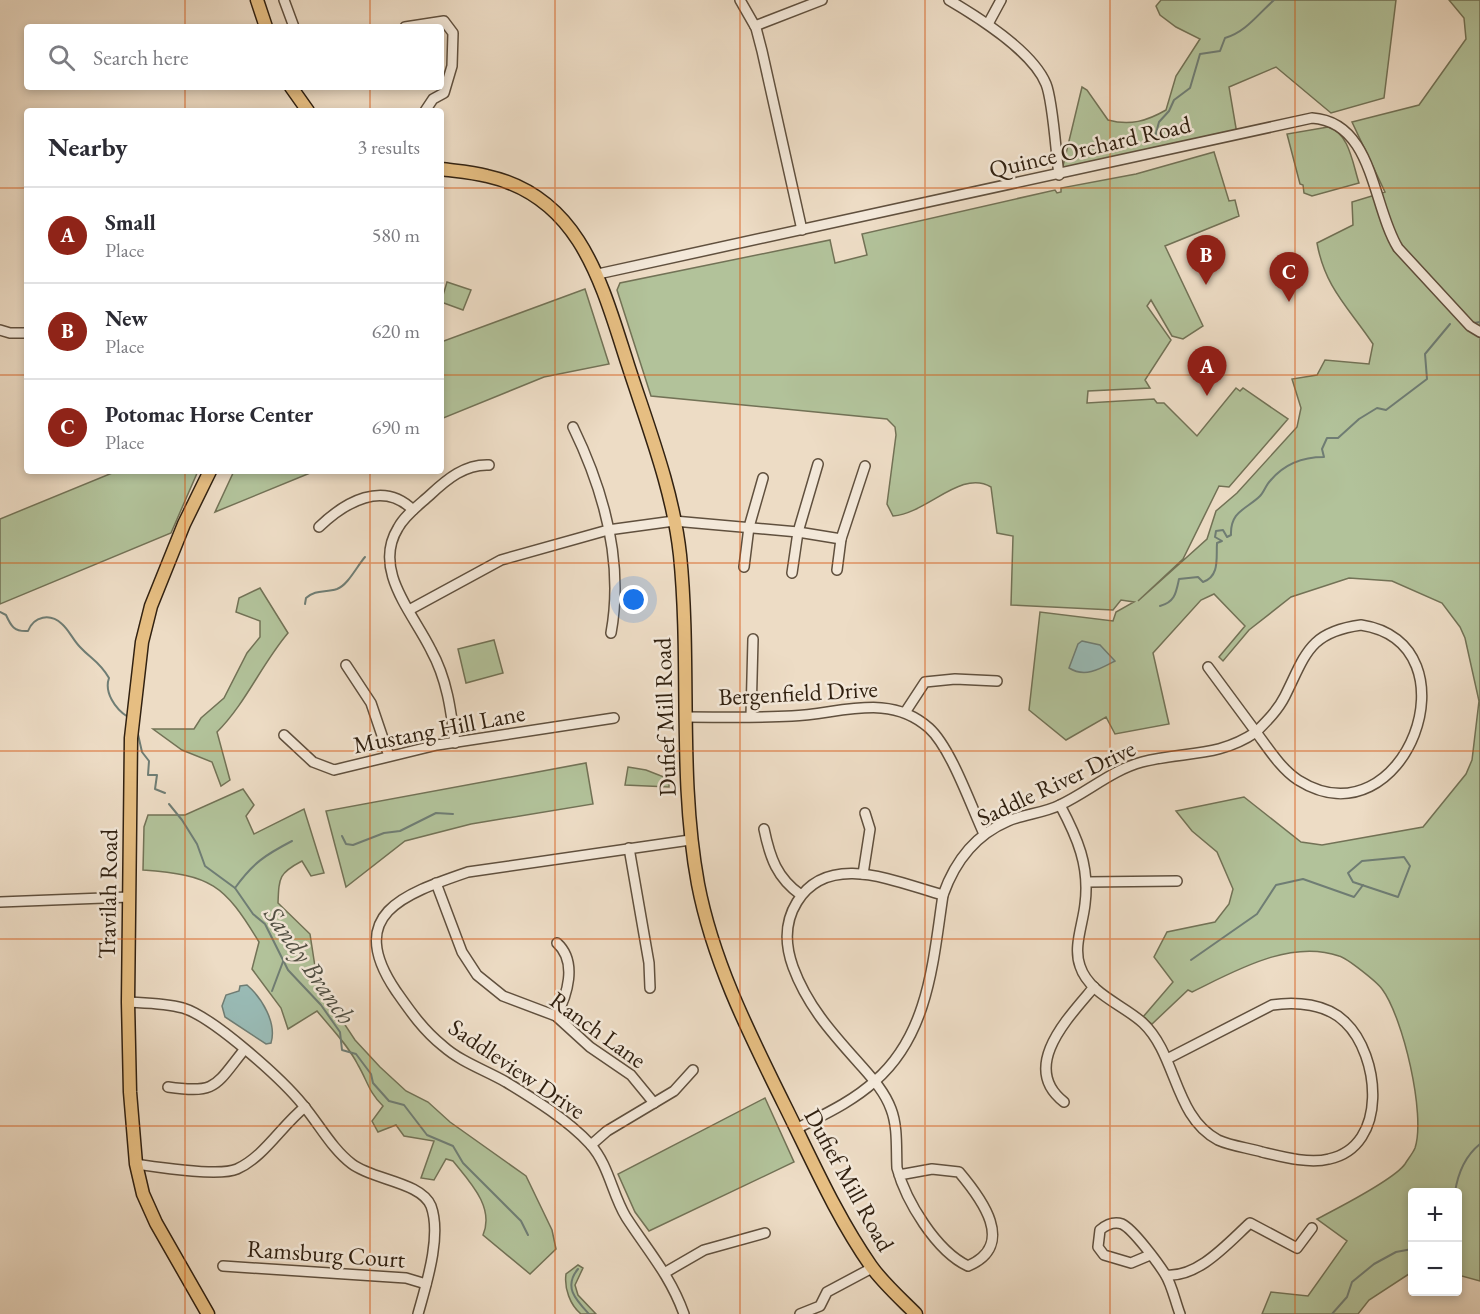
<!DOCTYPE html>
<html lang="en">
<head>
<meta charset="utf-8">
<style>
	body { margin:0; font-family:"EB Garamond",serif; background:#f7f7f7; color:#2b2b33 }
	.controls { position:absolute; right:18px; bottom:18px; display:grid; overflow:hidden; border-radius:6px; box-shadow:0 3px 9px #0003 }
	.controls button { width:54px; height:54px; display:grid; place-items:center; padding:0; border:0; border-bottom:2px solid #e1e1e2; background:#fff; color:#2b2b33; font:30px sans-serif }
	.you { position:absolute; left:634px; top:600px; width:21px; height:21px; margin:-15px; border:4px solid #fff; border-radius:50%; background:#1a73e8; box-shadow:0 0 0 9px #1a73e833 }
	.badge { display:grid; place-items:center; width:39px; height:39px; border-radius:50%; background:#8f2418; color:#fff; font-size:20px; font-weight:700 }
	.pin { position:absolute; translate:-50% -50px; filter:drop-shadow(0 2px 3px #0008) }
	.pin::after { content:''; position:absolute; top:32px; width:21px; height:18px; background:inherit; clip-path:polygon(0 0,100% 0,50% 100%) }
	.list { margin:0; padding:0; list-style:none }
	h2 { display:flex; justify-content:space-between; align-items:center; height:78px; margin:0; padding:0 24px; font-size:26px }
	h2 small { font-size:20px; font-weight:400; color:#7c7c81 }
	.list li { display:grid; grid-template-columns:39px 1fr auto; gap:18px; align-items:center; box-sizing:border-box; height:96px; padding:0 24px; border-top:2px solid #e1e1e2 }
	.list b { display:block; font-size:22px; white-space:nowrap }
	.list p { margin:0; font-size:20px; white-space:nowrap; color:#7c7c81 }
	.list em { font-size:20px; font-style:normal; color:#7c7c81 }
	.icon { flex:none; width:33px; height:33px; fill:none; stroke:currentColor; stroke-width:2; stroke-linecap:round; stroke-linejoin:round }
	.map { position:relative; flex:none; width:1480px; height:1314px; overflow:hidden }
	.search { position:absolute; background:#fff; box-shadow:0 3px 9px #0003; left:24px; top:24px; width:420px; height:66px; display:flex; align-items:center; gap:15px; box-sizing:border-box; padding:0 21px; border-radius:6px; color:#7c7c81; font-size:22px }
	.panel { position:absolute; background:#fff; box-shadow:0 3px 9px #0003; left:24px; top:108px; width:420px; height:366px; border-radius:6px }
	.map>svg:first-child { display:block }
	.green { fill:#b2c29a; stroke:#727256; stroke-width:1.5 }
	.water { fill:#99bbb6; stroke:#6f7d74; stroke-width:1.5 }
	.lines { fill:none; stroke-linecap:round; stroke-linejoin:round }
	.stream { stroke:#6f7d74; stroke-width:2 }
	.minor-casing { stroke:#60503e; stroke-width:12 }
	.major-casing { stroke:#312111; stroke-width:15 }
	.minor { stroke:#f3e8d9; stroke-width:9 }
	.major { stroke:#e6be82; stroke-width:12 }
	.grid { fill:none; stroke:#d6530c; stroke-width:1.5; stroke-opacity:0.55 }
	.labels { text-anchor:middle; stroke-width:5; stroke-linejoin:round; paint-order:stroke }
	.street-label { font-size:24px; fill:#312111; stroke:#f3e8d9 }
	.water-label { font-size:26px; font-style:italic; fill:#504f43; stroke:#f3e8d9 }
</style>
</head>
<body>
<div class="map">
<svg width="1480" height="1314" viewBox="0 0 1480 1314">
	<rect width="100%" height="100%" fill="#eddcc5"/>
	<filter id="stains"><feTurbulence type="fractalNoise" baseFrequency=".00333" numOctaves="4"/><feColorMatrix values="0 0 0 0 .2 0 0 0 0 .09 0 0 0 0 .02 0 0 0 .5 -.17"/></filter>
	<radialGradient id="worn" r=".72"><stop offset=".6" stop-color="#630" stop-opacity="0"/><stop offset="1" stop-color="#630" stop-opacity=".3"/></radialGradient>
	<g class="green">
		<path d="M1161,0h235l-12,98 -53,15 -55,-46 -47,20 8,47 -181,42 7,-10 19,-79 5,3 21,30c22,6 39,1 58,-10l10,-34 24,-37 -24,-12 -16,-12 -4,-9z"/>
		<path d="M1449,0h31v1281l-22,-6v-83h-46v80l-43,28 -11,14h-96l9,-22 37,4 39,-55 -30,-22c19,-10 77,-39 88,-55 3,-5 8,-11 10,-16 11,-33 -12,-131 -33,-159 -5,-7 -35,-31 -43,-33 -49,-17 -104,15 -147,36l-4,-2 -36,34 -9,-7 30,-35 -19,-25 13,-25 48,-10 14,-18 4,-15 -16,-37 -25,-21 -16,-20 68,-14 57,45 21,3 101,-18 43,-53 6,-14 7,-59 -14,-63 -5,-11 -18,-24 -50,-22 -43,-3 -58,19 -42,33 -26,31 -4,-4 26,-31 -31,-32 -13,6 -48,53 16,71 -54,10 -9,-17 -40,23 -37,-30 11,-98 73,9 3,-9 18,-10 -13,-2 -8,10 -102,-5 2,-69 -16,-3 -6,-46c-30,-18 -63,26 -98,29l-6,-12 9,-69 -1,-8 -8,-8 -236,-23 -34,-106 3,-7 210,-43 5,23 32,-8 -5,-21 193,-44 2,3 4,-1v-4l75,-14 78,-22 15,49 6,-1 4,16 -74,30 38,80 -20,13 -11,-3 -21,-36 -4,6 24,34 -26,40 5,8 -62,3 -1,12 67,-4 3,4h7l33,33 39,-48 4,3 3,-3 45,31 -59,68 -10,-1 -36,73 -45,42 69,-62 9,-28 21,-18 60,-66 4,-19 -9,-29 25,-4 8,-15 44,4 4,-20c-24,-36 -48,-56 -56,-101l36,-18 -1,-23 33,-10 -33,-70 67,-17 47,-66 -2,-21z"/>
		<path d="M1328,127c21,5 25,38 31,56l-47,13 -8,-3 -1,-8 -3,-1 -13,-50z"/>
		<path d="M447,282l24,8 -8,20 -22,-8z"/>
		<path d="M585,289l24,75 -65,13 -103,42v-77z"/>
		<path d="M117,471h81l-27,62 -171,71v-85z"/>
		<path d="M234,471h81l-100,41z"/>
		<path d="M260,588l28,45c-27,32 -42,70 -71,99l13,48 -9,6 -9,-24 -30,-12 -29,-21h41l7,-11 23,-20 23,-45 13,-16v-16l-24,-9 3,-14z"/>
		<path d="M494,640l9,33 -37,10 -8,-34z"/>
		<path d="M586,763l7,41 -122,20 -66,17 -59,46 -20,-76z"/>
		<path d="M628,767l18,3 23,9v8l-44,-2z"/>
		<path d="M243,789l11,16 -8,11 8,18 50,-25 20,64 -13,3 -9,-15c-23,12 -23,16 -24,42l32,31 6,39 10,23 29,44 25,27 26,24 22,11 22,20 76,54 26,54 4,19 -26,25 -47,-39c12,-28 -14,-54 -30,-74l-7,-2 -12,21 -13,-2 13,-37 -30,-5 -8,-11 -18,7 -6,-11 11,-15c-14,-13 -16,-26 -25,-41 -10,-20 -27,-37 -41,-54l-29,18 -7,-21 -29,-39 7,-27c-35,-58 -48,-67 -116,-72l1,-43 4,-12h37z"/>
		<path d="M765,1098l29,64 -145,69 -14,-19 -17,-38z"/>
		<path d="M578,1265l5,3 -8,17 3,10 18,19h-15c-11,-9 -17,-26 -15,-40z"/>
	</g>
	<g class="water">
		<path d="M1082,641l18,4 15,16c-15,8 -30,17 -46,7l9,-24z"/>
		<path d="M247,985c15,13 30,38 24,58l-5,1 -41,-27 -3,-11 4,-11 13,-4 1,-5z"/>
	</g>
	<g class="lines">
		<g class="stream">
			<path d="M1155,137l4,-15 10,-11 5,-11 16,-12 10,-34 20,-3 5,-13c21,-6 33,-24 49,-38"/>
			<path d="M1474,323l6,-1"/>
			<path d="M305,604l1,-6c10,-9 19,-5 31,-9 11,-4 20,-23 28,-32"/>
			<path d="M1160,606c15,-4 16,-13 19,-27l19,-2 5,5c17,-6 13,-24 14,-39l5,-2 -7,-4 1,-6 7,-1 4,7 4,-2c-1,-24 16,-26 29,-39 4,-4 6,-11 10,-15 14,-17 33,-24 54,-24l-2,-8 5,-11h11l21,-19 18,-11 9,2 41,-31 -2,-25 25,-30"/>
			<path d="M0,612l6,3c5,11 8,17 22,16 6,-15 22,-18 34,-7 7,6 11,16 18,23 12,13 19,14 29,31 -5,14 6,31 19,39"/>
			<path d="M137,730l5,22 7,9 -1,14h9l-2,14 10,4"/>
			<path d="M169,804l13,16 15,24 8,22 30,22 18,26 12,10 23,46 33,35 19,27 2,18 14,4 15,20 2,9 16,18 15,4 23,30 26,11 10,17 58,58 7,14"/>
			<path d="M342,836l4,8 7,1 31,-12 16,-2 36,-18 17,1"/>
			<path d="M1404,857l6,9 -12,31 -45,-15 -5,-9 14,-12z"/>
			<path d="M235,888c18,-25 30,-33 57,-47"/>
			<path d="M1191,960l66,-46 19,-29 27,-6 51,18 9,-12"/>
			<path d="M272,991l12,-32"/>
			<path d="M1455,1192c3,-19 10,-36 25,-48"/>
			<path d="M578,1269c-15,18 -2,31 11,45"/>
			<path d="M1332,1314l15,-17 5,-15 22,-18 22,-12 16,-3"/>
		</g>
		<defs>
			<g id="minor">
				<path d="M284,0l10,27"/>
				<path d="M740,0l16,28 6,23 40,179"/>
				<path d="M949,0c29,17 84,52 97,84 7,17 10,70 13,91"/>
				<path d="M988,24l13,-24"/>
				<path d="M755,26l67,-26"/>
				<path d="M405,27l39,-6 9,12 -1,33 -8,27 -11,6 -8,12"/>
				<path d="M598,274l714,-156c62,4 60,88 86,130l72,78 10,6"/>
				<path d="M0,330l10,3h17"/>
				<path d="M573,427c31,64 51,135 38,206"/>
				<path d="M319,527c26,-25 64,-47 94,-17"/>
				<path d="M744,567l5,-40 14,-49"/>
				<path d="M837,570l4,-31 24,-73"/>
				<path d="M792,573l6,-41 20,-68"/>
				<path d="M409,610l92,-50 107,-30 66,-9 124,11 43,7"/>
				<path d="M1361,625c119,18 44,222 -63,155 -17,-11 -30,-32 -42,-48 11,-11 22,-22 29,-36 21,-42 24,-64 76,-71z"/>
				<path d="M346,665l25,38 18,53"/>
				<path d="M906,711l19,-29 30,-3 42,2"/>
				<path d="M751,716l2,-77"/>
				<path d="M686,717c36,0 71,1 106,-1 48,-2 97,-24 137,12 22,20 42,78 55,106"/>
				<path d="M284,735l29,27 21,8 103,-25 177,-27"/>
				<path d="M455,743c-4,-33 -8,-64 -24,-93 -18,-37 -59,-80 -33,-122 7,-13 21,-23 32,-33 17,-16 35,-31 59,-30"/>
				<path d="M1060,805c17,32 30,61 25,99 -2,20 -12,43 -5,62 9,28 44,39 63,57 34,32 31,94 75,117 13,6 31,8 44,12 21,5 47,12 67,7 60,-13 51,-104 16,-137 -18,-18 -49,-21 -73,-17l-105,54"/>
				<path d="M764,829c6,29 13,49 37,66"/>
				<path d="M629,848l20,115 1,25"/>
				<path d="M863,874l7,-45 -5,-16"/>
				<path d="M1087,882l90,-1"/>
				<path d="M436,883l26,69 15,23 26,21 53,20 34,31 41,28 23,28"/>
				<path d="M0,902l129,-5"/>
				<path d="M128,1002c18,1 37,1 55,6 30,9 99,71 120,97 16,19 29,44 49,59 21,16 69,18 79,42 11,30 -5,79 -13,108"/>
				<path d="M556,1016c11,-20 22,-54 1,-73"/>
				<path d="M168,1087c49,7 47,-1 76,-37"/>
				<path d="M1064,1102c-45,-35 5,-85 30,-115"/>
				<path d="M796,1129c27,-14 56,-27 79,-48 54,-47 58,-120 68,-186 12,-34 32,-60 65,-74 17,-7 36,-8 52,-16 28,-13 52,-35 82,-43 42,-11 76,-4 114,-30l-48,-65"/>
				<path d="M591,1145l16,-14 67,-40 19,-21"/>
				<path d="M136,1164c21,3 83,13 101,5 27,-12 45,-44 68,-62"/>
				<path d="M899,1175l33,-6 27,3c22,26 58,73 9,94 -32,-15 -62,-65 -71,-98 -1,-19 1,-41 -6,-59 -7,-19 -21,-33 -34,-48 -26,-29 -50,-56 -64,-94 -8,-22 -9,-44 4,-65 32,-52 101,-19 146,-7"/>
				<path d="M1150,1255l-19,8 -27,-8 -6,-8 2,-17c6,-5 13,-9 22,-6 11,5 36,39 43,50 7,11 10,27 15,40"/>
				<path d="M223,1266l183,12 20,6"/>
				<path d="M666,1272l38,-22 61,-17"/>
				<path d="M1166,1275c32,3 62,-32 84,-52l47,25 15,-20"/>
				<path d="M684,1314c-14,-39 -36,-63 -58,-97 -14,-23 -17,-52 -36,-73 -22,-24 -56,-45 -84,-62 -21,-12 -45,-20 -63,-36 -20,-16 -33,-35 -47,-55 -52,-77 8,-97 72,-119l222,-32"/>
				<path d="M800,1314l20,-8 7,-14 45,-24"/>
			</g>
			<g id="major">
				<path d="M257,0l9,27"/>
				<path d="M291,87l17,24"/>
				<path d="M441,169c15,2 31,3 46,7 94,21 115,109 141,189 20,62 45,125 52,190 11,109 -2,221 18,329 15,78 51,149 86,220 27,54 52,112 87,162 12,17 30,33 45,48"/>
				<path d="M208,1314l-52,-91 -13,-29 -7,-30 -6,-72 -2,-90 3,-264 11,-96 9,-36 33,-82 26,-53"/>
			</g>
		</defs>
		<use href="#minor" class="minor-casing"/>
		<use href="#major" class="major-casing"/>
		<use href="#minor" class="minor"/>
		<use href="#major" class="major"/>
	</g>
	<path class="grid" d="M185,0v27M370,0v27M555,0v1314M740,0v1314M925,0v1314M1110,0v1314M1295,0v1314M185,87v24M370,87v24M0,188h27M441,188h1039M0,375h27M441,375h1039M185,471v843M370,471v843M0,563h1480M0,751h1480M0,939h1480M0,1126h1480"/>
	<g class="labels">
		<g class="street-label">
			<text transform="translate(1090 147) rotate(-13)" y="8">Quince Orchard Road</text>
			<text transform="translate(798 693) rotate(-3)" y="8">Bergenfield Drive</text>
			<text transform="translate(665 717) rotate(-92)" y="8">Dufief Mill Road</text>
			<text transform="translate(439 729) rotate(-11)" y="8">Mustang Hill Lane</text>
			<text transform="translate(1056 783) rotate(-25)" y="8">Saddle River Drive</text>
			<text transform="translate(108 894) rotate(-89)" y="8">Travilah Road</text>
			<text transform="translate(598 1030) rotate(36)" y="8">Ranch Lane</text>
			<text transform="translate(517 1069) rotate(34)" y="8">Saddleview Drive</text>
			<text transform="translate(849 1180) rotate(61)" y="8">Dufief Mill Road</text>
			<text transform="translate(326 1254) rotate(4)" y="8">Ramsburg Court</text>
		</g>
		<g class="water-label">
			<text transform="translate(310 965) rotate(55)" y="9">Sandy Branch</text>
		</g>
	</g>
	<rect width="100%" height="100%" filter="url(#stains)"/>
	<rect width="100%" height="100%" fill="url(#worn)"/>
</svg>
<div class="controls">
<button>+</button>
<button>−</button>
</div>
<div class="you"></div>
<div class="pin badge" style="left:1207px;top:396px">A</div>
<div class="pin badge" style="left:1206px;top:285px">B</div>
<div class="pin badge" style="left:1289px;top:302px">C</div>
<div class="search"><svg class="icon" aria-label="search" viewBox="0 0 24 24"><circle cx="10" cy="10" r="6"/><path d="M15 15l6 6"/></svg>Search here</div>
<section class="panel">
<h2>Nearby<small>3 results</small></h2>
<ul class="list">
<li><span class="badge">A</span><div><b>Small</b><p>Place</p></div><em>580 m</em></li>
<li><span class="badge">B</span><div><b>New</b><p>Place</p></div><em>620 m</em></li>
<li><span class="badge">C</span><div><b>Potomac Horse Center</b><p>Place</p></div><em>690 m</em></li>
</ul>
</section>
</div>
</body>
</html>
